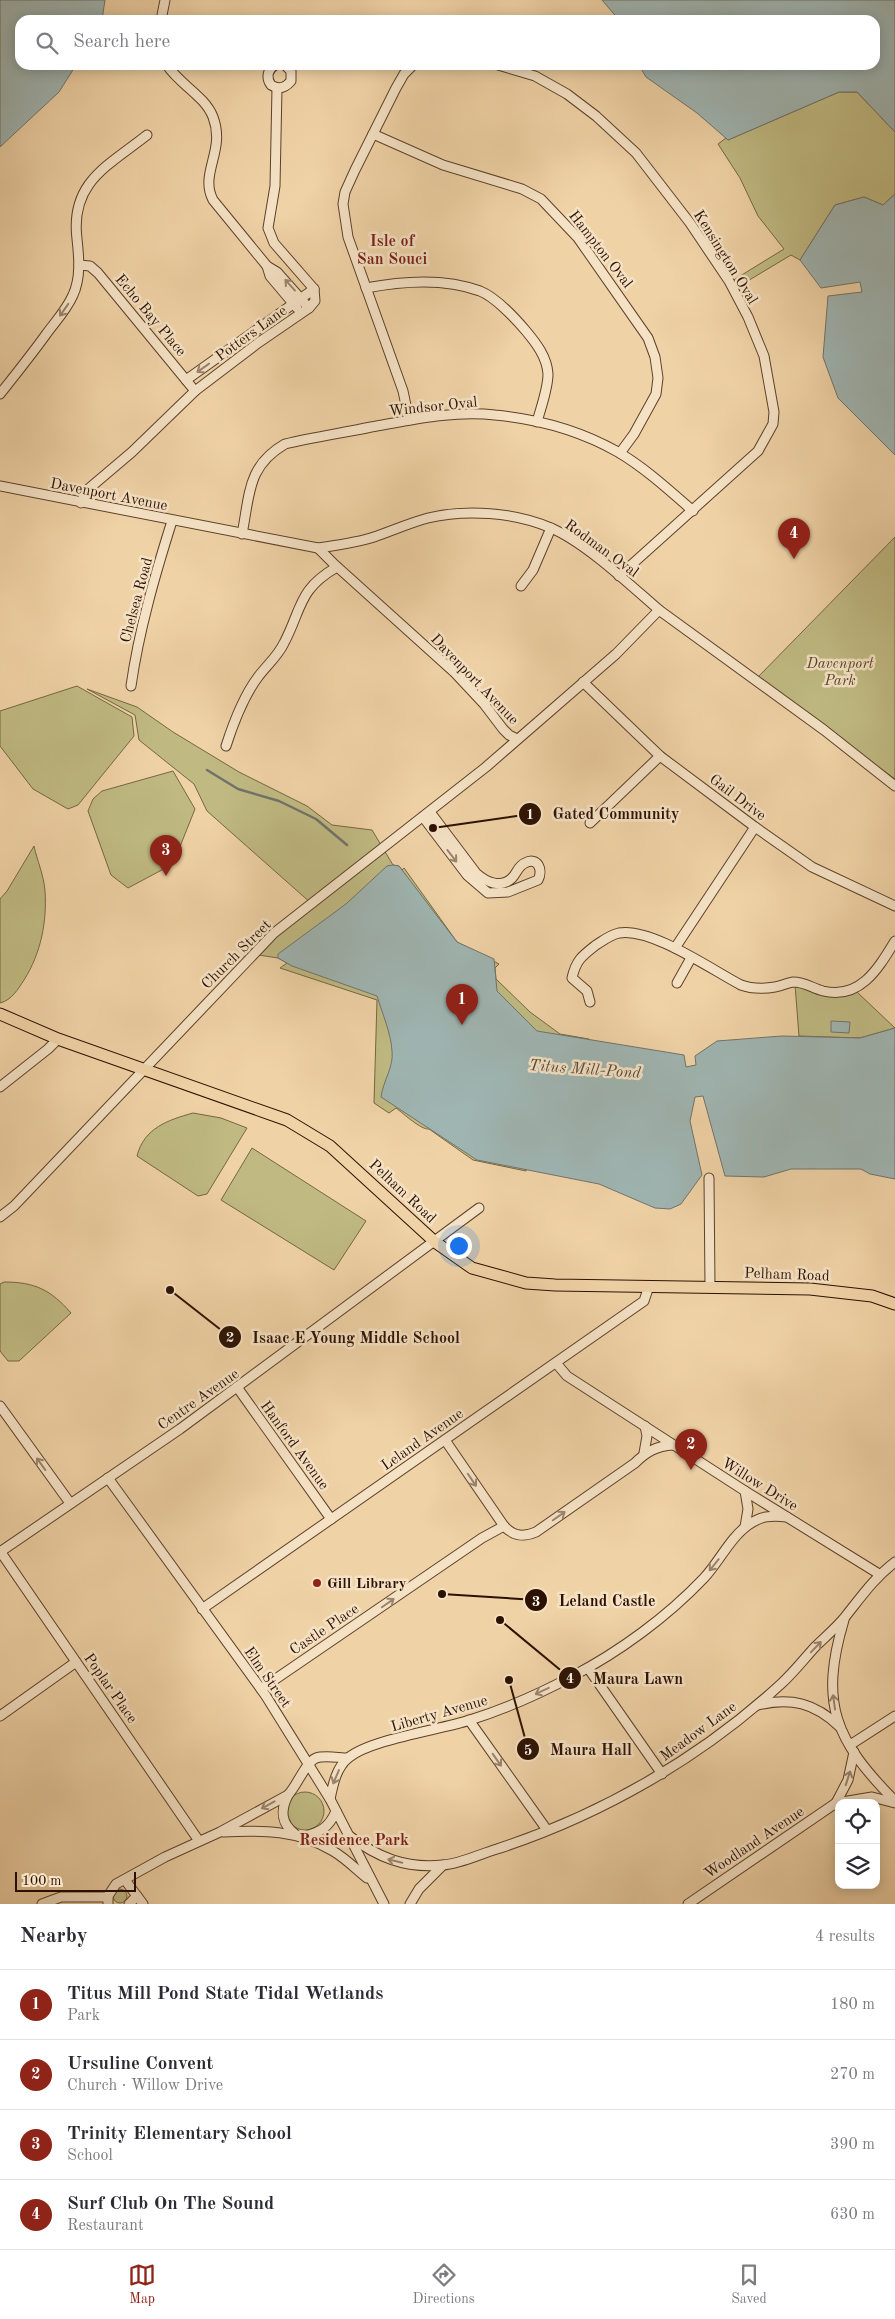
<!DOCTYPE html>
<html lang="en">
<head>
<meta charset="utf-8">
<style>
	body { margin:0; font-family:"Old Standard TT",serif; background:#f2f2f3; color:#2b2b33 }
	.controls { position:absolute; right:15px; bottom:15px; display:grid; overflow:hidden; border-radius:10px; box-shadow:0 2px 12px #0003 }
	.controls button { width:45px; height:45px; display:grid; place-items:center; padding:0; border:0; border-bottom:1px solid #e1e1e2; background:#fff; color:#2b2b33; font:25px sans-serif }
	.scale { position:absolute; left:15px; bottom:12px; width:121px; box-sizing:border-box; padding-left:5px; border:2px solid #2c1101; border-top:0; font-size:14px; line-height:18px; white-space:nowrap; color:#2c1101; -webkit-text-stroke:4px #f5e2c5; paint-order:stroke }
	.you { position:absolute; left:458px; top:1245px; width:18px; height:18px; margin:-12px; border:4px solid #fff; border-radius:50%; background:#1a73e8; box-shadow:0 0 0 8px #1a73e833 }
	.badge { display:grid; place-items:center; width:32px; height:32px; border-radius:50%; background:#8f2418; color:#fff; font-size:16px; font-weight:700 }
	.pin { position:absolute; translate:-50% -41px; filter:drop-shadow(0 1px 2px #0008) }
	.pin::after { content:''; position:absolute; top:26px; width:18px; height:15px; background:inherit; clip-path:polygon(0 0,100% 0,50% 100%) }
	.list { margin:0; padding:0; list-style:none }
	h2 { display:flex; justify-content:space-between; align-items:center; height:65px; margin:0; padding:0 20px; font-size:21px }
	h2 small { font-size:16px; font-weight:400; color:#7c7c81 }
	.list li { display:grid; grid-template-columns:32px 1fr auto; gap:15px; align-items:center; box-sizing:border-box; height:70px; padding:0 20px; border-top:1px solid #e1e1e2 }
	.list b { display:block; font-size:19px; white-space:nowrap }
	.list p { margin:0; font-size:16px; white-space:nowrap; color:#7c7c81 }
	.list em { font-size:16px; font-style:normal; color:#7c7c81 }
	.icon { flex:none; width:28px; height:28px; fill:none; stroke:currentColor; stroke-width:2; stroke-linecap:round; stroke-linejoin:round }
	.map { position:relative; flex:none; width:895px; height:1904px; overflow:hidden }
	.search { position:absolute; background:#fff; box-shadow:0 2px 12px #0003; left:15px; right:15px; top:15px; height:55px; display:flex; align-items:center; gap:12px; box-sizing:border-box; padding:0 18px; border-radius:15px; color:#7c7c81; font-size:19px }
	.sheet { height:345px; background:#fff }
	nav { display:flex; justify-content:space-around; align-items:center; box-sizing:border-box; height:70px; border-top:1px solid #e1e1e2; background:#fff; font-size:14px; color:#7c7c81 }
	nav a { display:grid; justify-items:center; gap:2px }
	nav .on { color:#8f2418 }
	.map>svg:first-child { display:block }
	.green { fill:#c0ba82; stroke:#766642 }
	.water { fill:#9fb5b2; stroke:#71736b }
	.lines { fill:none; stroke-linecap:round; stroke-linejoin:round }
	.stream { stroke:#71736b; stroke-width:2.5 }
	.minor-casing { stroke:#5d412a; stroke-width:11 }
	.major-casing { stroke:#2c1101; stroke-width:13 }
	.minor { stroke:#f5e2c5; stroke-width:9 }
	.major { stroke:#efd2a6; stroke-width:11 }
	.oneway { stroke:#9b846d }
	.poi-dot { fill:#8f2418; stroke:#f5e2c5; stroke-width:2 }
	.labels { text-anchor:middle; stroke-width:5; stroke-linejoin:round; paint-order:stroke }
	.street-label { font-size:15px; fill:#2c1101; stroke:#f5e2c5 }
	.park-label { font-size:15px; font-style:italic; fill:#584428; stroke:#f5e2c5 }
	.poi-label { font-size:15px; font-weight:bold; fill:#2c1101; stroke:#f5e2c5; text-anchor:start }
	.neighbourhood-label { font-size:16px; font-weight:bold; fill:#7a1f14; stroke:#f5e2c5 }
	.water-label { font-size:16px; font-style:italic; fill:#544a3f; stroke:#f5e2c5 }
	.leader { fill:none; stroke:#2c1101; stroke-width:2 }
	.callout-dot { fill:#2c1101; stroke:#f5e2c5; stroke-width:2 }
	.mark-label { font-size:15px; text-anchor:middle; font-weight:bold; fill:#fff }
	.callout-label { font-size:16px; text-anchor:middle; font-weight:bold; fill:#2c1101; stroke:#f5e2c5; stroke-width:5; stroke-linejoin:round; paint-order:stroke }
</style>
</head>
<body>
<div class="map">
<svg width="895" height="1904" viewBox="0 0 895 1904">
	<rect width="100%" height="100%" fill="#efd2a6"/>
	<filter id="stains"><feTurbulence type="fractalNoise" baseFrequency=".004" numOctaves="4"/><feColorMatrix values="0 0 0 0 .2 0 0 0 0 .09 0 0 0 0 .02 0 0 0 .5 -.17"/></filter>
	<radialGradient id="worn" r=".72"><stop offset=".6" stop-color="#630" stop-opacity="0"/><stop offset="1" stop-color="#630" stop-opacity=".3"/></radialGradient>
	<g class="green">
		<path d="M839,92h18l38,40v62l-12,11 -19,-8 -29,8 -35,55 -9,-5 -55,33 -4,-7 52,-32 -26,-33 -18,-38 -22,-34 8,-6 2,2z"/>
		<path d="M895,537v242l-139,-100z"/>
		<path d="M77,686l55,31 2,19 -56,69 -10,4 -35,-20 -33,-43v-35z"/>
		<path d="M87,689l50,18 36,25 66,40 68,34 25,19 40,5 21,35 6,1 3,4 2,-2 53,74 42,22 -4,4 1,11 34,33 30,22 29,5 -63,132 -53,-11 -44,-31c-8,1 -25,-15 -33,-21l-7,5 -15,-10 3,-103 -97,-32 7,-5 -9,-5 -26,-4 60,-50 -105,-93 -13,-27 -55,-44 -4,-25z"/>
		<path d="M173,771l22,38 -22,55 -45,24 -17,-13 -23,-64 5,-12 9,-8z"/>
		<path d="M34,846c3,14 10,30 11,45 2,31 -4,62 -21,89 -6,9 -12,20 -24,23v-104l7,-8z"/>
		<path d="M795,985l46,10 16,-3 38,36 -35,10 -61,-2z"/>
		<path d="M193,1113l28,5 26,10 -40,66 -9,2 -61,-40c7,-28 31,-36 56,-43z"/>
		<path d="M252,1148l114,73 -32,49 -113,-70z"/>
		<path d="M4,1282c31,0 47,8 67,31l-52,48h-11l-8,-10v-67z"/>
		<circle cx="305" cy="1811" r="19"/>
		<circle cx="120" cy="1896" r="7"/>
	</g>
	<g class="water">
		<path d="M0,0h105l-3,20h-82v45h56l-17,27 -59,55z"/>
		<path d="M602,0h293v132l-38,-40h-18l-111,48 -31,-27 -51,-36 -7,-12h236v-45h-256z"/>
		<path d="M895,194v261l-57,-57 -15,-41 5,-61 34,-4 -2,-10 -39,6 -21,-28 35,-55 29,-8 19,8z"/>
		<path d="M393,865l6,1 58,76 37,17 3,32 40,40 147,24 2,12 10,-2 -1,-9 22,-15 65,-5 78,2 35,-10v151l-25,-5 -9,-5h-70l-27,8 -39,-1 -22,-80 -8,1 -5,24 12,54 -21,29 -11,5 -15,-1 -56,-24 -122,-24 -96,-63c2,-16 13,-30 11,-46 -1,-18 -10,-38 -15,-55l-85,-30 -14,-8v-4l68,-50 41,-38z"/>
		<path d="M831,1021l19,1 -1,11 -18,-1z"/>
	</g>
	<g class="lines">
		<path class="stream" d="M207,770l31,19 41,12 37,18 31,26"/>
		<defs>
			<g id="minor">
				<path d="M161,20l4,-20"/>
				<path d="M167,65c12,19 38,31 46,52 13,34 -14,56 0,83l54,66 10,6 32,36"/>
				<path d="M275,65c-8,5 -9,13 -4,20 8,5 14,3 20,-4v-10l-6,-6"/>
				<path d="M498,65l37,11 32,18 29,22 40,37 54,70 39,58 19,36 16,39 10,56 -1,12 -15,27 -139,125"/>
				<path d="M277,88l-2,98 -7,42 6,15 40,46"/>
				<path d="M373,134l70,31 79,24 19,10 37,39 70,100 7,19 3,21 -2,16 -22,40 -14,19"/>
				<path d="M79,265l11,1 8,7 97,118"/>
				<path d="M267,266l3,10 27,32"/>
				<path d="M366,288c36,-7 79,-10 114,3 15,6 35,27 46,40 10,12 21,26 22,43 0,15 -7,33 -11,48"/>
				<path d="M186,380l128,-91"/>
				<path d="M0,394c16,-20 32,-40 47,-61 9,-12 20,-24 26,-38 8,-17 6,-38 4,-56 -7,-57 31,-73 70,-104"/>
				<path d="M409,420l-6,-29 -55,-154 -5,-33 2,-12 10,-22 41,-82 8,-14 9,-9"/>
				<path d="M0,486l318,62c20,-3 38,-5 56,-11 18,-6 35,-14 54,-19 37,-9 87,-6 123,10 35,15 79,57 108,82"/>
				<path d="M81,503l5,-12 46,-39 63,-61 63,-48 51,-35 6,-7 -1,-12"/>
				<path d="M242,534c8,-40 5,-68 43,-90 29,-7 58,-11 86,-17 40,-7 84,-17 124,-12 43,4 86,16 123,37 27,16 51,38 75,59"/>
				<path d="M318,548l15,15 122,110 29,31 19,25 6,6 8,4"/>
				<path d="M521,586l12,-16 18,-42"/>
				<path d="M583,682l77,74 95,71 57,40 83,39"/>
				<path d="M131,686c8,-56 24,-111 41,-165"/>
				<path d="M226,746c8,-25 17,-49 32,-69 9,-12 20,-21 26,-34 18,-34 14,-54 53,-76"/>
				<path d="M423,817l44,58 21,18 20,-1 30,-12c5,-10 0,-24 -13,-17 -7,3 -8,10 -13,15 -11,11 -26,4 -36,-5l-46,-61"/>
				<path d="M590,823l70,-67"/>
				<path d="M675,948l80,-121"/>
				<path d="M677,983l14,-25"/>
				<path d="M590,1002l-3,-11 -15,-13c4,-18 10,-22 24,-33 8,-5 14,-10 23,-12 32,-6 93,37 122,52 11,4 22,4 34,2 6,-1 12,-4 18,-5 12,0 19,6 30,9 37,9 55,-22 72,-50"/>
				<path d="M0,1087l48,-38 10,-10"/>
				<path d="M709,1178l1,109"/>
				<path d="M0,1217l14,-11 260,-273 212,-166 130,-113 43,-44 165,120 71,56"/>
				<path d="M556,1363l11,13 178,115 134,83"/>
				<path d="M237,1387l94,132"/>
				<path d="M0,1406l70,97"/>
				<path d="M445,1440l59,86c10,11 20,11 32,6l99,-69c11,-11 21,-17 38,-18"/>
				<path d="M644,1453l3,-17 -2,-10"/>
				<path d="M108,1478l158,218 64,103 54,105"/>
				<path d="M745,1491l3,18 -3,18"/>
				<path d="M0,1551l199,290"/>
				<path d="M0,1552l180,-123 299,-221"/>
				<path d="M202,1609l442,-308 5,-15"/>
				<path d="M844,1620c-25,84 -9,120 51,181"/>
				<path d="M588,1668l74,106"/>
				<path d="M261,1689l221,-151 22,-12"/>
				<path d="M758,1705c33,-8 57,-2 82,22"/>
				<path d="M0,1716l76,-54"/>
				<path d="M469,1720l78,110"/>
				<path d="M850,1745l45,-29"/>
				<path d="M288,1795c-8,16 -7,28 7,39"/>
				<path d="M330,1799c3,-14 6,-31 18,-41 23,-19 92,-28 122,-38 35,-11 69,-26 101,-43 48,-25 96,-60 133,-99 15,-16 26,-40 44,-53 13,-9 23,-10 39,-8"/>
				<path d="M836,1803l12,-23 6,-28"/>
				<path d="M223,1832c40,-2 75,-2 110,19 12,7 23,18 34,27"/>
				<path d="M348,1835c29,22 57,34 95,30 17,-1 37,-11 54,-16 104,-34 204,-91 285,-166 12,-11 22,-24 33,-36 10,-10 21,-19 30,-30 16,-20 29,-39 50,-55"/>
				<path d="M303,1837c17,-5 26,-9 33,-26"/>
				<path d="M125,1880l18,24"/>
				<path d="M42,1904l19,-7h47"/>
				<path d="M108,1904v-8l8,-12 49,-27 55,-25 68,-37c9,-9 17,-32 28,-37 9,-3 23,0 32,0"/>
				<path d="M129,1904l8,-8"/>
				<path d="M410,1904l9,-15 24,-24"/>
				<path d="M688,1904l148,-101 36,-6 23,6"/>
			</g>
			<path id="major" d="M0,1014l58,25 229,81 43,26 105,96 37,26 54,15 29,2 255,4 62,7 23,8"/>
		</defs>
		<use href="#minor" class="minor-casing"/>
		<use href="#major" class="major-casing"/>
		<use href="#minor" class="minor"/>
		<use href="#major" class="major"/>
	</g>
	<defs><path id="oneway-shaft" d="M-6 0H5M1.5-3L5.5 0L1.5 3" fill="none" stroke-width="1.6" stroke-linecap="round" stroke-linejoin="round" transform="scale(1.25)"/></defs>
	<g class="oneway">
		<use href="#oneway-shaft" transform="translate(290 285) rotate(-132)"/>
		<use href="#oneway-shaft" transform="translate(64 310) rotate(125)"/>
		<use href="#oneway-shaft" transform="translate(203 368) rotate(144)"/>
		<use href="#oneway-shaft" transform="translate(452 856) rotate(52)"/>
		<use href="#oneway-shaft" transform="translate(41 1464) rotate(-126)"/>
		<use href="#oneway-shaft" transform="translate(472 1480) rotate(56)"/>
		<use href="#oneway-shaft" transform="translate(559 1516) rotate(-35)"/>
		<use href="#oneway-shaft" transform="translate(714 1565) rotate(129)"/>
		<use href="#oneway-shaft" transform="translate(388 1603) rotate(-35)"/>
		<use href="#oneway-shaft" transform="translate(816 1647) rotate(-46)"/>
		<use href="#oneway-shaft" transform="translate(542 1691) rotate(155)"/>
		<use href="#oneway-shaft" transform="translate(834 1702) rotate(-98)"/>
		<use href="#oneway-shaft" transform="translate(497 1760) rotate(55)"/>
		<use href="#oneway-shaft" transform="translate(336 1777) rotate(113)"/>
		<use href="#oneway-shaft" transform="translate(848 1778) rotate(-72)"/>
		<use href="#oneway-shaft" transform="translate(268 1805) rotate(151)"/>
		<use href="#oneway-shaft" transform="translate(395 1861) rotate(-166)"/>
	</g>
	<circle class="poi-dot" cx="317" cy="1583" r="5"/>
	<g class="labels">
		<g class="street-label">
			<text transform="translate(601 249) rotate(52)" y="5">Hampton Oval</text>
			<text transform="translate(726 257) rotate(58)" y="5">Kensington Oval</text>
			<text transform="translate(151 315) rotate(50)" y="5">Echo Bay Place</text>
			<text transform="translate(251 333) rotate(-36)" y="5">Potters Lane</text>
			<text transform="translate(433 406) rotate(-6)" y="5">Windsor Oval</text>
			<text transform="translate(109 494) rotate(11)" y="5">Davenport Avenue</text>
			<text transform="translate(602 548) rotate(36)" y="5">Rodman Oval</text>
			<text transform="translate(136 600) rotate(-75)" y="5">Chelsea Road</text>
			<text transform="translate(475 679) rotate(46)" y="5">Davenport Avenue</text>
			<text transform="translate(738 797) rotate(37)" y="5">Gail Drive</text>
			<text transform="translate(236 954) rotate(-45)" y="5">Church Street</text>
			<text transform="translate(403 1191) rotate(43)" y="5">Pelham Road</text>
			<text transform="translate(787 1274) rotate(2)" y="5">Pelham Road</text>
			<text transform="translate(198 1399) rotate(-35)" y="5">Centre Avenue</text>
			<text transform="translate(422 1439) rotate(-35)" y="5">Leland Avenue</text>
			<text transform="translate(295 1445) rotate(54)" y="5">Hanford Avenue</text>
			<text transform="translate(760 1484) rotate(32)" y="5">Willow Drive</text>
			<text transform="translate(324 1629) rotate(-34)" y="5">Castle Place</text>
			<text transform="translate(268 1677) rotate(55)" y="5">Elm Street</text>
			<text transform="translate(111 1688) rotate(55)" y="5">Poplar Place</text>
			<text transform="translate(439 1713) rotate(-16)" y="5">Liberty Avenue</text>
			<text transform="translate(698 1731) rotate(-36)" y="5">Meadow Lane</text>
			<text transform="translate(754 1842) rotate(-34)" y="5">Woodland Avenue</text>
		</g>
		<g class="park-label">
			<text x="840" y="668">Davenport<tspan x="840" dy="17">Park</tspan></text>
		</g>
		<g class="poi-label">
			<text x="327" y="1588">Gill Library</text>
		</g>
		<g class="neighbourhood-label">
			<text x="392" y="246">Isle of<tspan x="392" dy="18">San Souci</tspan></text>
			<text x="354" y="1845">Residence Park</text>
		</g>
		<g class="water-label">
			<text transform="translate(585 1068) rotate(4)" y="6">Titus Mill-Pond</text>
		</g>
	</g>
	<path class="leader" d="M433 828L530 814M170 1290L230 1337M442 1594L536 1600M500 1620L570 1678M509 1680L528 1749"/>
	<g class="callout-dot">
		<circle cx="433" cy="828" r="5"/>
		<circle cx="170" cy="1290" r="5"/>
		<circle cx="442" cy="1594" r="5"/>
		<circle cx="500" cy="1620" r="5"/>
		<circle cx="509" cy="1680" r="5"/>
		<circle cx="530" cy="814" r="12"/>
		<circle cx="230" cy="1337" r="12"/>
		<circle cx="536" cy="1600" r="12"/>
		<circle cx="570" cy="1678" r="12"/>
		<circle cx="528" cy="1749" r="12"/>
	</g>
	<g class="mark-label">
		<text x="530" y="819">1</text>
		<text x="230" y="1342">2</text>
		<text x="536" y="1606">3</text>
		<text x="570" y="1683">4</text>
		<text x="528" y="1755">5</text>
	</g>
	<g class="callout-label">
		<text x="616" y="819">Gated Community</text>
		<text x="356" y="1343">Isaac E Young Middle School</text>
		<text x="607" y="1606">Leland Castle</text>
		<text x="638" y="1684">Maura Lawn</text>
		<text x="591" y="1755">Maura Hall</text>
	</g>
	<rect width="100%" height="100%" filter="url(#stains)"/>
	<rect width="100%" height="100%" fill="url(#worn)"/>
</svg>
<div class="controls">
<button><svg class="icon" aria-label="locate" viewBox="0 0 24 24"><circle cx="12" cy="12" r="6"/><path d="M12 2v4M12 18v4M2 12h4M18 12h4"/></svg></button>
<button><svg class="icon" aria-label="layers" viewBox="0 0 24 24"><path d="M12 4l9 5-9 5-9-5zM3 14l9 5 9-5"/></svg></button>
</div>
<div class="scale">100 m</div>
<div class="you"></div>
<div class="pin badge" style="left:462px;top:1025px">1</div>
<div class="pin badge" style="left:691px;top:1470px">2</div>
<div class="pin badge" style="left:166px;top:876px">3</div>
<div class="pin badge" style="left:794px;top:559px">4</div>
<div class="search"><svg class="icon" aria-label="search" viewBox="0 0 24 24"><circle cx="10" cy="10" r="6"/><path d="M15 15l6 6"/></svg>Search here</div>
</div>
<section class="sheet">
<h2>Nearby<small>4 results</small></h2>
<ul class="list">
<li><span class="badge">1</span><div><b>Titus Mill Pond State Tidal Wetlands</b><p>Park</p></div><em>180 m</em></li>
<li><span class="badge">2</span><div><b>Ursuline Convent</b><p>Church · Willow Drive</p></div><em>270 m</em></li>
<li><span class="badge">3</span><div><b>Trinity Elementary School</b><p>School</p></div><em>390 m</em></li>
<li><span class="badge">4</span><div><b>Surf Club On The Sound</b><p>Restaurant</p></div><em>630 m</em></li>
</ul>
</section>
<nav>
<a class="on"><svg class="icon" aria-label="map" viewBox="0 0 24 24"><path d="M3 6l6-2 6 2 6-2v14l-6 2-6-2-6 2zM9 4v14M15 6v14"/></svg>Map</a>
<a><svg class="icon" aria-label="directions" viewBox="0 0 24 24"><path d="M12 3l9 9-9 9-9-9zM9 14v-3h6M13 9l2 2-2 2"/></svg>Directions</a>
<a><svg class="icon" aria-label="saved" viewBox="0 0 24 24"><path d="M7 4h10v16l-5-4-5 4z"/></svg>Saved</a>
</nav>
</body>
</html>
